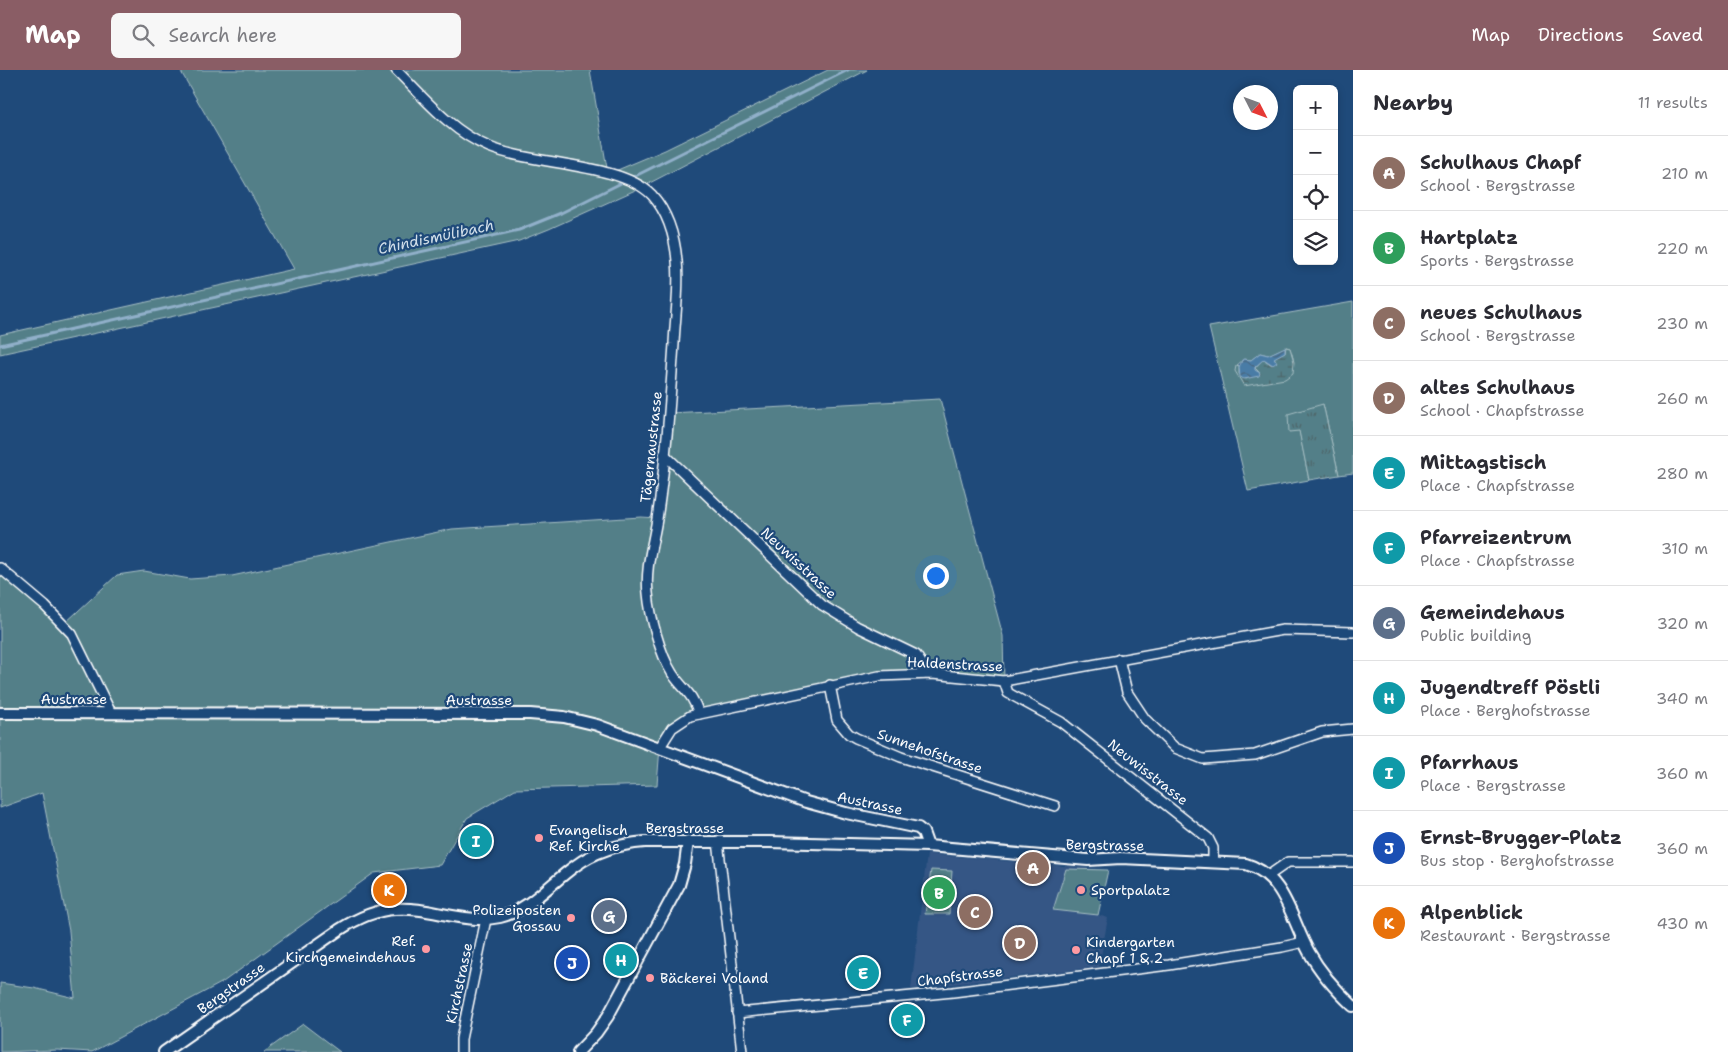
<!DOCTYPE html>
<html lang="en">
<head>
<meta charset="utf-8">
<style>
	body { margin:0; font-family:"Shantell Sans",sans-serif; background:#f7f7f7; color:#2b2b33 }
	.controls { position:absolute; right:15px; top:15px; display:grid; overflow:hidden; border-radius:8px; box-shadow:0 2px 8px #0003 }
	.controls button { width:45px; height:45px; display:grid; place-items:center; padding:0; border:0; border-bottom:1px solid #e1e1e2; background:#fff; color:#2b2b33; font:25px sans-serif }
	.compass { position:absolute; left:1233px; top:15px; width:45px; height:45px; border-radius:50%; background:#fff; box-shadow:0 2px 8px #0003; rotate:132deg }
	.you { position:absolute; left:935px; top:505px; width:18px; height:18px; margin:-12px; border:4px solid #fff; border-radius:50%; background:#1a73e8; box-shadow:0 0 0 8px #1a73e833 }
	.badge { display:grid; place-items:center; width:32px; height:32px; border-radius:50%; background:#8a5d65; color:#fff; font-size:16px; font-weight:700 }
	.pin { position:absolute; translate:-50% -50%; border:2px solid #fff; box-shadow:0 1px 5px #0006 }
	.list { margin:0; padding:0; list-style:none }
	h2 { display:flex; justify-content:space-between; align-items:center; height:65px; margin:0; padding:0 20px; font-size:21px }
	h2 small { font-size:16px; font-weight:400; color:#7c7c81 }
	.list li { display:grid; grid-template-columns:32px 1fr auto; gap:15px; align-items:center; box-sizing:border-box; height:75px; padding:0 20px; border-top:1px solid #e1e1e2 }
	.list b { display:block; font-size:19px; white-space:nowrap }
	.list p { margin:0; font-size:16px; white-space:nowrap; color:#7c7c81 }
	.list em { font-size:16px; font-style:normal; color:#7c7c81 }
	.icon { flex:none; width:28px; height:28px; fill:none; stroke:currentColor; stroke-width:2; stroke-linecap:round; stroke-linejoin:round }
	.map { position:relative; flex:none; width:1353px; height:982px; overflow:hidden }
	header { display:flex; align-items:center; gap:30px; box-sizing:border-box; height:70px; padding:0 25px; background:#8a5d65; color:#fff }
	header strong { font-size:24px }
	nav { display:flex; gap:28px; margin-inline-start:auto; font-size:18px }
	.search { width:350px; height:45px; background:#f7f7f7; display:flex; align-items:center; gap:12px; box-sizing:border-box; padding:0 18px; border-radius:8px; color:#7c7c81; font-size:19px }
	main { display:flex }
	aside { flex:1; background:#fff }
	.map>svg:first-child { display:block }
	.built { fill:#345685 }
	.green { fill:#527f88; stroke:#a8bfc4; fill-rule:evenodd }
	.wetland { fill:url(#wetland-marsh); stroke:#a8bfc4 }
	.park { fill:url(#park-tufts); stroke:#a8bfc4 }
	.water { fill:url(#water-waves); stroke:#91b0ca }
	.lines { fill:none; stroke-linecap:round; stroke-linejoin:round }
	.stream { stroke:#91b0ca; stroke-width:3 }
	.minor-casing { stroke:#fff; stroke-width:12 }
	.tertiary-casing { stroke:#fff; stroke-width:14 }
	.minor { stroke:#1f4a7a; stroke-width:9 }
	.tertiary { stroke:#1f4a7a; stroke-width:10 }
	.poi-dot { fill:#ff9aa2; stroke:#1f4a7a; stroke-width:2 }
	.labels { text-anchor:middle; stroke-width:4.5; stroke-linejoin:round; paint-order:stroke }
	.street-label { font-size:14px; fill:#fff; stroke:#1f4a7a }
	.poi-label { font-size:14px; fill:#fff; stroke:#1f4a7a; text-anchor:start }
	.water-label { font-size:15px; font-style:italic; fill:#d1dee9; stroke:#1f4a7a }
</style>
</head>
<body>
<header>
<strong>Map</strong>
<div class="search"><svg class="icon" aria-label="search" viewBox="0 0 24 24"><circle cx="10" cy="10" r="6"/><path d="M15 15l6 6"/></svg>Search here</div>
<nav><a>Map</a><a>Directions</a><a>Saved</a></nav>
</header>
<main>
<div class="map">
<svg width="1353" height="982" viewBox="0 0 1353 982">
	<defs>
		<pattern id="wetland-marsh" width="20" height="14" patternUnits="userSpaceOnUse" patternTransform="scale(1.25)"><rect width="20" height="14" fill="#527f88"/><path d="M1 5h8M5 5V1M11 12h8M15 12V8" fill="none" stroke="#4f666a"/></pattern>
		<pattern id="park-tufts" width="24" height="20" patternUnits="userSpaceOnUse" patternTransform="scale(1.25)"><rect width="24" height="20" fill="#527f88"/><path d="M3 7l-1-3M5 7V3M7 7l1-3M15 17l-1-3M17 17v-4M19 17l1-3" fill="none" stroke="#4f666a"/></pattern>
		<pattern id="water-waves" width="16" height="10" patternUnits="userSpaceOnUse" patternTransform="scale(1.25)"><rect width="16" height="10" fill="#487ba6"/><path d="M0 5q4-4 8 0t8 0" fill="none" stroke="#4a6479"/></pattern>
	</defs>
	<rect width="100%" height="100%" fill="#1f4a7a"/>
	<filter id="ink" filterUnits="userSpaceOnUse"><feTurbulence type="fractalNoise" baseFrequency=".02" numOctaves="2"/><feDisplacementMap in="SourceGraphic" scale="10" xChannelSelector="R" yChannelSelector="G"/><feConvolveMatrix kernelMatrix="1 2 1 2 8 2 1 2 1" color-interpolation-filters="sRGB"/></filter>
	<g filter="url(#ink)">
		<path class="built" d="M927,784l181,16 -10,45 10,3 -9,49 -188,22z"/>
		<g class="green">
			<path d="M180,0h410l18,104 57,-24 163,-80h39l-225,117 -93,42 -30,12 -519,113v-19l294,-66z"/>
			<path d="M1353,232v171l-14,2 -16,-71 -24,26 10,50 -61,11 -39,-164zM1286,277l4,1 3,10 -2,13 -55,-5 8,-7 7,1 9,-7 8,2z"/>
			<path d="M940,329l63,237 1,45 -102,-6 -218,44 -24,28 -3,38 -142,4 -48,29 -27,47 -66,8 -151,109 -131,70 -35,-2 -57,2v-69l34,5 41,10 -6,-67 -27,-138 -42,15v-240l64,56 53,-49 27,-4 46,8 42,-3 220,-47 189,-12 16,1 13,-105z"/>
			<path d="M1066,799l42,1 -10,45 -45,-5z"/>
			<path d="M931,800l21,1 -3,43h-24z"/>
			<path d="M303,954l37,28h-76z"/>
		</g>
		<path class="wetland" d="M1286,277l4,1 4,14 -1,11 -8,6 -41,7 -9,-15 1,-5 3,-1v9l7,5 14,-6 -5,-5 8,-9 9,6 4,-4 -2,-4 11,-5z"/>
		<path class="park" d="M1323,334l16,71 -30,5 -10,-49 -10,1 -1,-18z"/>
		<path class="water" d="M1285,277v5l-11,6 3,4 -4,3 -9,-6 -9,8v3l5,3 -1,3 -15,3 -4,-2 -1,-10 4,-8 8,1 9,-7 8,2z"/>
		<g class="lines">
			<path class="stream" d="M0,275l519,-115 42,-17 287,-143"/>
			<defs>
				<g id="minor">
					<path d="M396,0c28,28 56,62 93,77 44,18 132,16 163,48 16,18 23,43 25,66 3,27 -2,56 -3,83 -4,58 -8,117 -17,175 -4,25 -12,49 -9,74 2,23 12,61 24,80 11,17 20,19 27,41"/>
					<path d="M664,384l158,151 36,22 58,28 6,9 1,10"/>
					<path d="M0,498l45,38 27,28 39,79"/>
					<path d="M1119,589l8,33 18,27 30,29 28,11 52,-4 67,-23 31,-3"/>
					<path d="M1004,611l4,12 53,29 147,116 5,10v14"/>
					<path d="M830,615l7,35 12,14 7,4 45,19 154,49"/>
					<path d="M660,677l12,-19 18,-12 189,-40 53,-2 72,7 279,-51 70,2"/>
					<path d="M718,771l24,211"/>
					<path d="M1268,806l20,-14h65"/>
					<path d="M737,943l216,-21 216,-27 113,-18 22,-5"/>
					<path d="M461,982v-13l25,-120"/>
				</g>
				<g id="tertiary">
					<path d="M0,643l530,1 34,3 33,8 209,77 40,11 72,15 5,4 5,14"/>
					<path d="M164,982l175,-122c17,-11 35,-20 56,-21 35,-3 69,16 105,8 29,-7 51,-34 75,-51 20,-15 45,-22 70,-24h125l158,4 160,14 33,-2 125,6c39,11 46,58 63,88 11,20 28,39 44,54"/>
					<path d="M578,982l18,-19 12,-17 71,-131 6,-21 3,-23"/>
				</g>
			</defs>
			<use href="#minor" class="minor-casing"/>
			<use href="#tertiary" class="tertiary-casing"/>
			<use href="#minor" class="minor"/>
			<use href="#tertiary" class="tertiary"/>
		</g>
	</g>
	<g class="poi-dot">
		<circle cx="539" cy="768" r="5"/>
		<circle cx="1081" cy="820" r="5"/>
		<circle cx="571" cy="848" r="5"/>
		<circle cx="426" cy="879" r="5"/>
		<circle cx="1076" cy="880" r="5"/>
		<circle cx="650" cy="908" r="5"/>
	</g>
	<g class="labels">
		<g class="street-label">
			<text transform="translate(651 377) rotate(-84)" y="5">Tägernaustrasse</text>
			<text transform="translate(799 493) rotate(43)" y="5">Neuwisstrasse</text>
			<text transform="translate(955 594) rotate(3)" y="5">Haldenstrasse</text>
			<text x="74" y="634">Austrasse</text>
			<text x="479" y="635">Austrasse</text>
			<text transform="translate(930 681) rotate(19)" y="5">Sunnehofstrasse</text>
			<text transform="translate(1148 702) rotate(38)" y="5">Neuwisstrasse</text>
			<text transform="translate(870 733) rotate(12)" y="5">Austrasse</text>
			<text x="685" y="763">Bergstrasse</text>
			<text transform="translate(1105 775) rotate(1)" y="5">Bergstrasse</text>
			<text transform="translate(960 906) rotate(-7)" y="5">Chapfstrasse</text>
			<text transform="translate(459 913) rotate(-78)" y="5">Kirchstrasse</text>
			<text transform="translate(231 918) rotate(-35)" y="5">Bergstrasse</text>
		</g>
		<g class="poi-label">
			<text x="549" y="765">Evangelisch<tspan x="549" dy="16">Ref. Kirche</tspan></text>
			<text x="1091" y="825">Sportpalatz</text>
			<text x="561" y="845" text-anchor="end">Polizeiposten<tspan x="561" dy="16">Gossau</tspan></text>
			<text x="416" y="876" text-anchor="end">Ref.<tspan x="416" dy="16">Kirchgemeindehaus</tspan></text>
			<text x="1086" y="877">Kindergarten<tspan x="1086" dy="16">Chapf 1 &amp; 2</tspan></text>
			<text x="660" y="913">Bäckerei Voland</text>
		</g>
		<g class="water-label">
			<text transform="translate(436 167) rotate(-12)" y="5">Chindismülibach</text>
		</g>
	</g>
</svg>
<div class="controls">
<button>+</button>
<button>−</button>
<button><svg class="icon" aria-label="locate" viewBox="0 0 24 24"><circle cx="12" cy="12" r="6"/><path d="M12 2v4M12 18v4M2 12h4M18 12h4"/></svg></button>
<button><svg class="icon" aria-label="layers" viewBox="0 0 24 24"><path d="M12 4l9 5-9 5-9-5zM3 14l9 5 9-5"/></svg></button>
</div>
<svg class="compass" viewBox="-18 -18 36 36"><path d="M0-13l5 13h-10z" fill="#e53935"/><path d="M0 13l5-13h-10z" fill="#7c7c81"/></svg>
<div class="you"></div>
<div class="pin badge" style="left:1033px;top:798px;background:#8d6e63">A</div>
<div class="pin badge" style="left:939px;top:823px;background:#2e9e5b">B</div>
<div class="pin badge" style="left:975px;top:842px;background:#8d6e63">C</div>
<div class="pin badge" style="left:1020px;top:873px;background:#8d6e63">D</div>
<div class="pin badge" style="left:863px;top:903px;background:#0f9aa8">E</div>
<div class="pin badge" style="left:907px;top:950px;background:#0f9aa8">F</div>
<div class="pin badge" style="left:609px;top:846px;background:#5c6f8a">G</div>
<div class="pin badge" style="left:621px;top:890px;background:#0f9aa8">H</div>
<div class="pin badge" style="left:476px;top:771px;background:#0f9aa8">I</div>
<div class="pin badge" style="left:572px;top:893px;background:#1a4fb4">J</div>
<div class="pin badge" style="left:389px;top:820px;background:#e8710a">K</div>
</div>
<aside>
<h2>Nearby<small>11 results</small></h2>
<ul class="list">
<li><span class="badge" style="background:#8d6e63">A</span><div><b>Schulhaus Chapf</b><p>School · Bergstrasse</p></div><em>210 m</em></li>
<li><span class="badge" style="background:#2e9e5b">B</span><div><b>Hartplatz</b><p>Sports · Bergstrasse</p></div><em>220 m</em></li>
<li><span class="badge" style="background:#8d6e63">C</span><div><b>neues Schulhaus</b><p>School · Bergstrasse</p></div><em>230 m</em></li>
<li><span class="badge" style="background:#8d6e63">D</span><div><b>altes Schulhaus</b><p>School · Chapfstrasse</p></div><em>260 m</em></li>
<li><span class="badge" style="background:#0f9aa8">E</span><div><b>Mittagstisch</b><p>Place · Chapfstrasse</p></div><em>280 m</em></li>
<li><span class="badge" style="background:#0f9aa8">F</span><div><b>Pfarreizentrum</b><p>Place · Chapfstrasse</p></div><em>310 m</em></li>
<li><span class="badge" style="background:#5c6f8a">G</span><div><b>Gemeindehaus</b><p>Public building</p></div><em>320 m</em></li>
<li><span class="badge" style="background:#0f9aa8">H</span><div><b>Jugendtreff Pöstli</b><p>Place · Berghofstrasse</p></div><em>340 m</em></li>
<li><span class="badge" style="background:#0f9aa8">I</span><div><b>Pfarrhaus</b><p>Place · Bergstrasse</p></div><em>360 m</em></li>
<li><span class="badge" style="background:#1a4fb4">J</span><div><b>Ernst-Brugger-Platz</b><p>Bus stop · Berghofstrasse</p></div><em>360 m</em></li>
<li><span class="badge" style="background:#e8710a">K</span><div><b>Alpenblick</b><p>Restaurant · Bergstrasse</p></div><em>430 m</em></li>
</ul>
</aside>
</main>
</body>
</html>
